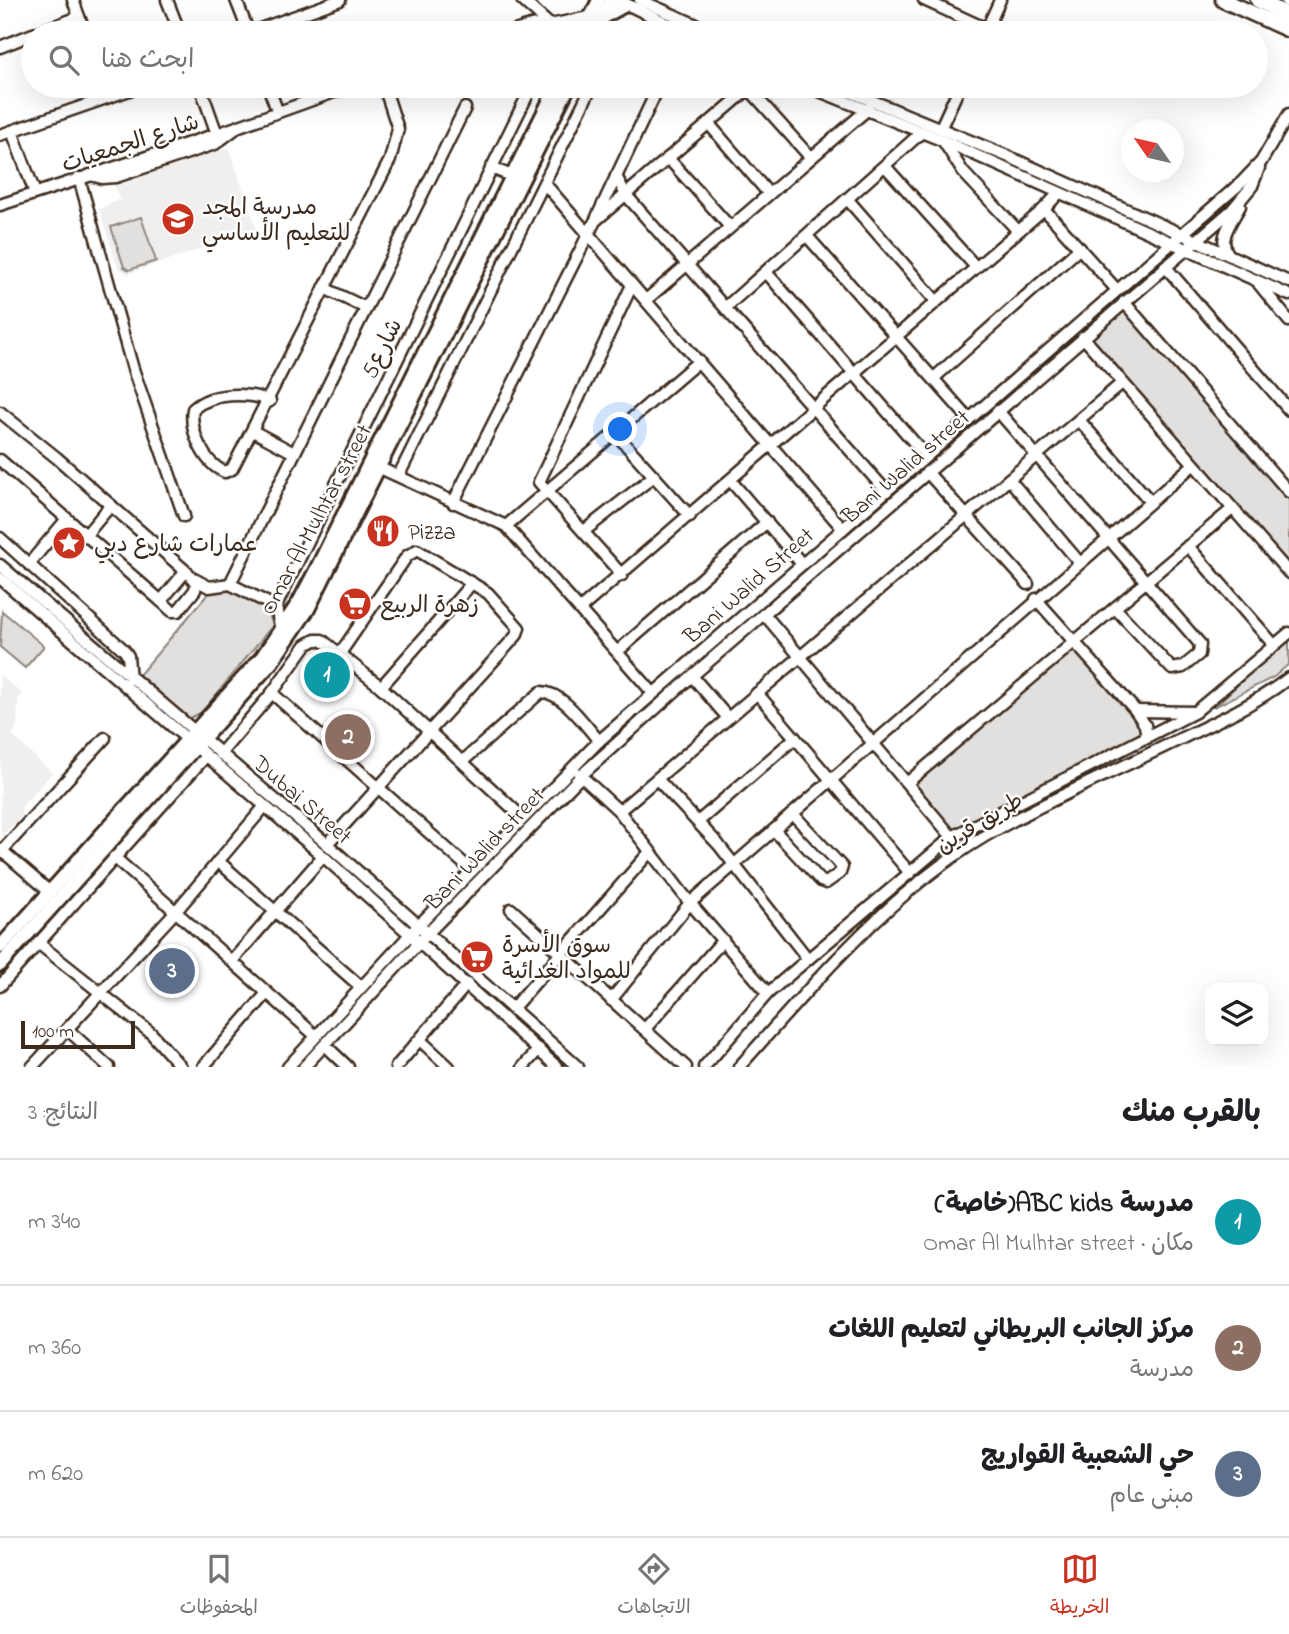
<!DOCTYPE html>
<html lang="ar">
<head>
<meta charset="utf-8">
<style>
	body { margin:0; font-family:"Indie Flower","Playpen Sans Arabic",sans-serif; background:#f2f2f2; color:#202124; direction:rtl }
	.controls { position:absolute; right:21px; bottom:21px; display:grid; overflow:hidden; border-radius:14px; box-shadow:0 7px 28px #0002 }
	.controls button { width:63px; height:63px; display:grid; place-items:center; padding:0; border:0; border-bottom:2px solid #e0e0e0; background:#fff; color:#202124; font:35px sans-serif }
	.compass { position:absolute; left:1121px; top:119px; width:63px; height:63px; border-radius:50%; background:#fff; box-shadow:0 7px 28px #0002; rotate:304deg }
	.scale { position:absolute; left:21px; bottom:18px; width:114px; box-sizing:border-box; padding-left:7px; border:4px solid #3b2a1e; border-top:0; font-size:19px; line-height:24px; white-space:nowrap; color:#3b2a1e; -webkit-text-stroke:5px #fff; paint-order:stroke }
	.you { position:absolute; left:621px; top:430px; width:24px; height:24px; margin:-18px; border:5px solid #fff; border-radius:50%; background:#1a73e8; box-shadow:0 0 0 10px #1a73e833 }
	.badge { display:grid; place-items:center; width:46px; height:46px; border-radius:50%; background:#c8321e; color:#fff; font-size:23px; font-weight:700 }
	.pin { position:absolute; translate:-50% -50%; border:4px solid #fff; box-shadow:0 2px 7px #0006 }
	.list { margin:0; padding:0; list-style:none }
	h2 { display:flex; justify-content:space-between; align-items:center; height:91px; margin:0; padding:0 28px; font-size:30px }
	h2 small { font-size:23px; font-weight:400; color:#757577 }
	.list li { display:grid; grid-template-columns:46px 1fr auto; gap:21px; align-items:center; box-sizing:border-box; height:126px; padding:0 28px; border-top:2px solid #e0e0e0 }
	.list b { display:block; font-size:26px; white-space:nowrap }
	.list p { margin:0; font-size:23px; white-space:nowrap; color:#757577 }
	.list em { font-size:23px; font-style:normal; color:#757577 }
	.icon { flex:none; width:38px; height:38px; fill:none; stroke:currentColor; stroke-width:2; stroke-linecap:round; stroke-linejoin:round }
	.map { position:relative; flex:none; width:1289px; height:1067px; overflow:hidden; direction:ltr }
	.search { position:absolute; background:#fff; box-shadow:0 7px 28px #0002; left:21px; right:21px; top:21px; height:77px; display:flex; align-items:center; gap:18px; box-sizing:border-box; padding:0 24px; border-radius:38px; color:#757577; font-size:26px }
	.sheet { height:469px; background:#fff }
	nav { display:flex; justify-content:space-around; align-items:center; box-sizing:border-box; height:98px; border-top:2px solid #e0e0e0; background:#fff; font-size:19px; color:#757577 }
	nav a { display:grid; justify-items:center; gap:4px }
	nav .on { color:#c8321e }
	.map>svg:first-child { display:block }
	.built { fill:#f1efee }
	.green { fill:#e2e0de; stroke:#8e857e; stroke-width:2 }
	.lines { fill:none; stroke-linecap:round; stroke-linejoin:round }
	.minor-casing { stroke:#3b2a1e; stroke-width:15 }
	.major-casing { stroke:#3b2a1e; stroke-width:18 }
	.highway-casing { stroke:#3b2a1e; stroke-width:19 }
	.minor { stroke:#fff; stroke-width:10 }
	.major { stroke:#fff; stroke-width:12 }
	.highway { stroke:#fff; stroke-width:14 }
	.labels { text-anchor:middle; stroke-width:5; stroke-linejoin:round; paint-order:stroke }
	.street-label { font-size:23px; fill:#3b2a1e; stroke:#fff }
	.poi-label { font-size:23px; fill:#3b2a1e; stroke:#fff; text-anchor:start }
</style>
</head>
<body>
<div class="map">
<svg width="1289" height="1067" viewBox="0 0 1289 1067">
	<rect width="100%" height="100%" fill="#fff"/>
	<filter id="ink" filterUnits="userSpaceOnUse"><feTurbulence type="fractalNoise" baseFrequency=".0143" numOctaves="2"/><feDisplacementMap in="SourceGraphic" scale="14" xChannelSelector="R" yChannelSelector="G"/><feConvolveMatrix kernelMatrix="1 2 1 2 8 2 1 2 1" color-interpolation-filters="sRGB"/></filter>
	<g filter="url(#ink)">
		<g class="built">
			<path d="M229,148l28,82 -130,44 -9,-6 -19,-59 21,-9 -7,-19z"/>
			<path d="M0,675l22,19 -4,5 -1,27 -5,9 40,38 -30,33 -1,12 -20,18z"/>
		</g>
		<g class="green">
			<path d="M141,217l15,44 -27,9 -5,-3 -13,-40z"/>
			<path d="M1122,308l167,192v64l-197,-226z"/>
			<path d="M225,585l40,20 8,20 -71,87 -14,7 -49,-44 74,-87z"/>
			<path d="M2,611l42,35 -19,22 -25,-21z"/>
			<path d="M1289,637v27l-15,13 -60,30z"/>
			<path d="M1071,640l73,86 -2,12 -189,99 -47,-55z"/>
		</g>
		<g class="lines">
			<defs>
				<g id="minor">
					<path d="M73,0l12,33"/>
					<path d="M167,0l13,33"/>
					<path d="M236,0l13,33"/>
					<path d="M522,0l28,25 44,-9"/>
					<path d="M618,0l69,33"/>
					<path d="M640,0l75,33"/>
					<path d="M924,0l63,29"/>
					<path d="M36,33l43,-16"/>
					<path d="M249,33l91,-33"/>
					<path d="M509,33c19,-6 35,-15 51,0"/>
					<path d="M985,33l15,-33"/>
					<path d="M0,47l33,-13"/>
					<path d="M200,86l17,48"/>
					<path d="M268,86l9,24"/>
					<path d="M807,86l137,55 345,154"/>
					<path d="M836,86l171,70 282,126"/>
					<path d="M749,89l62,69"/>
					<path d="M709,124l60,70"/>
					<path d="M941,127l19,-41"/>
					<path d="M12,131l23,62"/>
					<path d="M0,135l141,-49"/>
					<path d="M944,142l19,30 55,59"/>
					<path d="M668,158l62,69"/>
					<path d="M885,166l90,100"/>
					<path d="M491,168l21,8"/>
					<path d="M90,175l12,3 14,-1 99,-33 20,-15"/>
					<path d="M616,176l10,19 260,296"/>
					<path d="M79,178l54,191 51,147"/>
					<path d="M545,184l298,345"/>
					<path d="M849,201l87,100"/>
					<path d="M0,205l217,-71 134,-48"/>
					<path d="M1044,209l73,81"/>
					<path d="M597,217l62,-131"/>
					<path d="M807,236l162,183"/>
					<path d="M1229,255c-13,-15 3,-34 11,-49"/>
					<path d="M1165,266l124,144"/>
					<path d="M766,272l160,184"/>
					<path d="M1259,284l30,37"/>
					<path d="M324,288l42,20"/>
					<path d="M646,300l222,-191"/>
					<path d="M1124,302l165,190"/>
					<path d="M726,307l196,-175"/>
					<path d="M1083,337l206,236"/>
					<path d="M934,378l146,-130"/>
					<path d="M270,401c-22,-9 -58,-9 -77,8 -4,22 11,55 32,63l7,-3 158,-309 8,-31 -14,-43"/>
					<path d="M998,411l202,233 -1,10 -16,13 -11,2 -57,-61"/>
					<path d="M0,412l57,46 132,116 7,9 -1,7 -17,21h-6l-11,-10 25,-30"/>
					<path d="M1079,420l71,81"/>
					<path d="M253,431l41,22"/>
					<path d="M615,433l75,83"/>
					<path d="M0,460l161,141"/>
					<path d="M380,468l126,58 147,167"/>
					<path d="M927,472l101,112"/>
					<path d="M399,475l193,-389"/>
					<path d="M1009,479l71,84"/>
					<path d="M731,481l71,83"/>
					<path d="M453,503l142,-282 157,-135"/>
					<path d="M506,526l193,-165"/>
					<path d="M584,531l70,-55"/>
					<path d="M85,536l26,-31"/>
					<path d="M0,538l124,112 4,6 2,23"/>
					<path d="M1188,546l86,99"/>
					<path d="M29,564l37,-44"/>
					<path d="M0,565l327,279 251,223"/>
					<path d="M622,575l-83,-93 93,-197"/>
					<path d="M0,578l323,278 234,211"/>
					<path d="M194,579l15,8 21,-3 46,23"/>
					<path d="M230,584l235,-476"/>
					<path d="M1036,599l100,112 9,14 2,13"/>
					<path d="M580,609l464,-400 15,-16"/>
					<path d="M765,615l187,222"/>
					<path d="M281,630l-5,-23 4,-9 252,-512"/>
					<path d="M618,651l149,-129"/>
					<path d="M692,676l36,42"/>
					<path d="M381,687l91,-104"/>
					<path d="M272,693l199,177"/>
					<path d="M757,693l153,180"/>
					<path d="M1136,711l59,1"/>
					<path d="M220,754l52,-61 34,-48 9,-5h7l59,47 141,130"/>
					<path d="M463,761l78,-69c22,0 44,33 58,49"/>
					<path d="M579,774l40,37 71,92 78,90"/>
					<path d="M657,779l61,65 90,115"/>
					<path d="M908,782l323,-272"/>
					<path d="M619,811l503,-428"/>
					<path d="M699,821l96,-83"/>
					<path d="M774,830l47,51 5,2 14,-10 2,-6 -49,-53"/>
					<path d="M327,844l189,-208 3,-8 -31,-35 -71,-43 -10,6 -66,96"/>
					<path d="M0,849l50,43"/>
					<path d="M0,853l105,-115"/>
					<path d="M114,857l202,179"/>
					<path d="M218,861l143,126"/>
					<path d="M511,909l175,158"/>
					<path d="M38,943l113,90 30,34"/>
					<path d="M233,960l90,-104"/>
					<path d="M0,986l206,-230"/>
					<path d="M611,1000l79,-97 503,-438"/>
					<path d="M512,1009l137,-156"/>
					<path d="M67,1029l42,38"/>
					<path d="M645,1029l78,-89"/>
					<path d="M420,1040l29,27"/>
					<path d="M325,1045l23,22"/>
					<path d="M32,1067l145,-157 88,-104"/>
					<path d="M203,1067l64,-74"/>
					<path d="M288,1067l130,-141 181,-185 643,-559 19,-20 28,-48"/>
					<path d="M304,1067l123,-133 159,-163 106,-95 540,-466 20,-24 7,-18"/>
					<path d="M396,1067l71,-83"/>
					<path d="M523,1067l16,-18"/>
					<path d="M704,1067l64,-74 184,-156 243,-125 94,-79"/>
					<path d="M739,1067c78,-87 157,-183 262,-240 57,-31 118,-58 177,-87 38,-18 77,-36 111,-62"/>
				</g>
				<g id="major">
					<path d="M607,15l18,-10"/>
					<path d="M583,33l16,-33"/>
					<path d="M595,33l17,-33"/>
					<path d="M0,947l262,-290 37,-55 17,-32 241,-484"/>
					<path d="M0,965l271,-302 37,-54 261,-523"/>
				</g>
				<g id="highway">
					<path d="M1223,0l66,30"/>
					<path d="M1258,0l31,16"/>
					<path d="M1288,0h1"/>
				</g>
			</defs>
			<use href="#minor" class="minor-casing"/>
			<use href="#major" class="major-casing"/>
			<use href="#highway" class="highway-casing"/>
			<use href="#minor" class="minor"/>
			<use href="#major" class="major"/>
			<use href="#highway" class="highway"/>
		</g>
	</g>
	<defs>
		<symbol id="school-disc" viewBox="-11 -11 22 22"><circle r="9.5" fill="#c8321e" stroke="#fff"/><path d="M0-5L7-2L0 1L-7-2ZM-4 1L0 2.5L4 1V4Q0 6-4 4Z" fill="#fff"/></symbol>
		<symbol id="restaurant-disc" viewBox="-11 -11 22 22"><circle r="9.5" fill="#c8321e" stroke="#fff"/><path d="M-5-6h1v4h1v-4h1v4h1v-4h1v5L-1.5 .5V6h-2V.5L-5-1ZM5-6V6H3V1.5H1.5Q1.5-4 5-6Z" fill="#fff"/></symbol>
		<symbol id="sight-disc" viewBox="-11 -11 22 22"><circle r="9.5" fill="#c8321e" stroke="#fff"/><path d="M0-6L1.8-2.2L6-1.7L2.9 1.2L3.7 5.4L0 3.3L-3.7 5.4L-2.9 1.2L-6-1.7L-1.8-2.2Z" fill="#fff"/></symbol>
		<symbol id="supermarket-disc" viewBox="-11 -11 22 22"><circle r="9.5" fill="#c8321e" stroke="#fff"/><path d="M-6-5.5h2.5l.6 2H6L4.5 2H-2.5L-4.4-4H-6ZM-1.5 3.2a1.3 1.3 0 1 0 .1 0ZM3 3.2a1.3 1.3 0 1 0 .1 0Z" fill="#fff"/></symbol>
	</defs>
	<g fill-rule="evenodd">
		<use href="#school-disc" x="159" y="200" width="38" height="38"/>
		<use href="#restaurant-disc" x="364" y="512" width="38" height="38"/>
		<use href="#sight-disc" x="50" y="524" width="38" height="38"/>
		<use href="#supermarket-disc" x="336" y="585" width="38" height="38"/>
		<use href="#supermarket-disc" x="458" y="938" width="38" height="38"/>
	</g>
	<g class="labels">
		<g class="street-label">
			<text transform="translate(130 142) rotate(-18)" y="8">شارع الجمعيات</text>
			<text transform="translate(381 348) rotate(-64)" y="8">شارع5</text>
			<text transform="translate(905 466) rotate(-41)" y="8">Bani Walid street</text>
			<text transform="translate(315 519) rotate(-62)" y="8">Omar Al Mulhtar street</text>
			<text transform="translate(748 585) rotate(-41)" y="8">Bani Walid Street</text>
			<text transform="translate(303 799) rotate(41)" y="8">Dubai Street</text>
			<text transform="translate(979 822) rotate(-31)" y="8">طريق قرين</text>
			<text transform="translate(484 848) rotate(-46)" y="8">Bani Walid street</text>
		</g>
		<g class="poi-label">
			<text x="202" y="214">مدرسة المجد<tspan x="202" dy="26">للتعليم الأساسي</tspan></text>
			<text x="408" y="539">Pizza</text>
			<text x="94" y="551">عمارات شارع دبي</text>
			<text x="380" y="612">زهرة الربيع</text>
			<text x="502" y="952">سوق الأسرة<tspan x="502" dy="26">للمواد الغدائية</tspan></text>
		</g>
	</g>
</svg>
<div class="controls">
<button><svg class="icon" aria-label="layers" viewBox="0 0 24 24"><path d="M12 4l9 5-9 5-9-5zM3 14l9 5 9-5"/></svg></button>
</div>
<svg class="compass" viewBox="-18 -18 36 36"><path d="M0-13l5 13h-10z" fill="#e53935"/><path d="M0 13l5-13h-10z" fill="#757577"/></svg>
<div class="scale">100 m</div>
<div class="you"></div>
<div class="pin badge" style="left:327px;top:675px;background:#0f9aa8">1</div>
<div class="pin badge" style="left:348px;top:737px;background:#8d6e63">2</div>
<div class="pin badge" style="left:172px;top:971px;background:#5c6f8a">3</div>
<div class="search"><svg class="icon" aria-label="search" viewBox="0 0 24 24"><circle cx="10" cy="10" r="6"/><path d="M15 15l6 6"/></svg>ابحث هنا</div>
</div>
<section class="sheet">
<h2>بالقرب منك<small>النتائج: 3</small></h2>
<ul class="list">
<li><span class="badge" style="background:#0f9aa8">1</span><div><b>مدرسة ABC kids(خاصة)</b><p>مكان · Omar Al Mulhtar street</p></div><em>340 m</em></li>
<li><span class="badge" style="background:#8d6e63">2</span><div><b>مركز الجانب البريطاني لتعليم اللغات</b><p>مدرسة</p></div><em>360 m</em></li>
<li><span class="badge" style="background:#5c6f8a">3</span><div><b>حي الشعبية القواريج</b><p>مبنى عام</p></div><em>620 m</em></li>
</ul>
</section>
<nav>
<a class="on"><svg class="icon" aria-label="map" viewBox="0 0 24 24"><path d="M3 6l6-2 6 2 6-2v14l-6 2-6-2-6 2zM9 4v14M15 6v14"/></svg>الخريطة</a>
<a><svg class="icon" aria-label="directions" viewBox="0 0 24 24"><path d="M12 3l9 9-9 9-9-9zM9 14v-3h6M13 9l2 2-2 2"/></svg>الاتجاهات</a>
<a><svg class="icon" aria-label="saved" viewBox="0 0 24 24"><path d="M7 4h10v16l-5-4-5 4z"/></svg>المحفوظات</a>
</nav>
</body>
</html>
